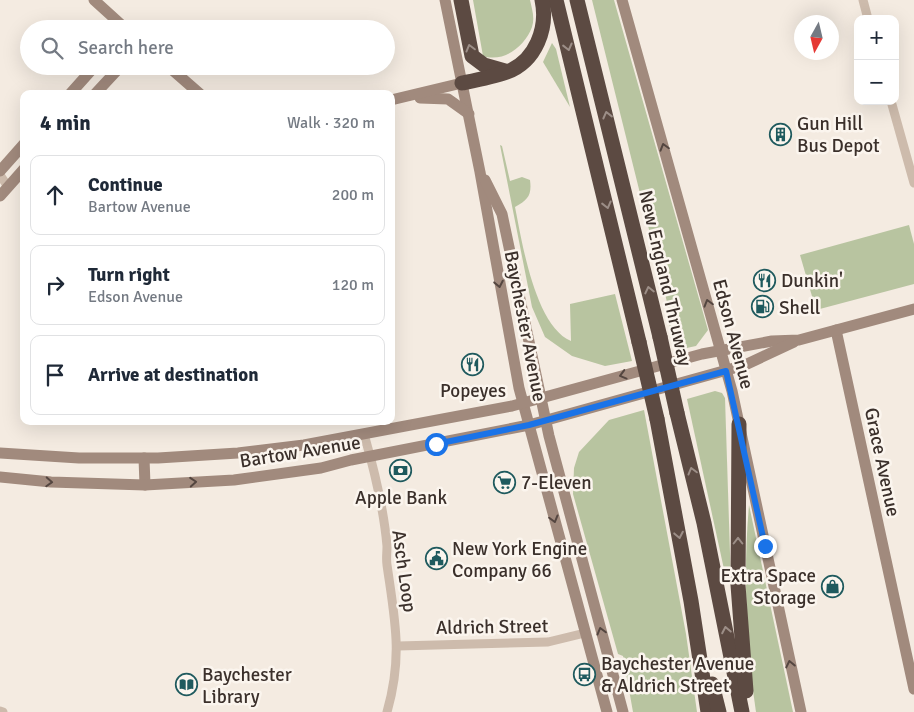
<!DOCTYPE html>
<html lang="en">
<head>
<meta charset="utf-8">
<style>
	body { margin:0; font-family:Signika,sans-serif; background:#f6f6f7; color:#1f2937 }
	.controls { position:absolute; right:15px; top:15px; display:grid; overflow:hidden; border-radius:10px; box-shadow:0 5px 20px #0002 }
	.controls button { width:45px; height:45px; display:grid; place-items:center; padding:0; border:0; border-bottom:1px solid #e0e1e3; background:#fff; color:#1f2937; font:25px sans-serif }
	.compass { position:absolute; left:794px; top:15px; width:45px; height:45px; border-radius:50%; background:#fff; box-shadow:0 5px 20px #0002; rotate:188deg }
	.stop { position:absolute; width:15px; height:15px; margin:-11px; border:4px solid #1a73e8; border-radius:50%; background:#fff }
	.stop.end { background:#1a73e8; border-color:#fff; box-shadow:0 1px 5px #0008 }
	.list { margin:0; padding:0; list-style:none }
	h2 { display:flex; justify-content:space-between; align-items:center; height:65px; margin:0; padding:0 20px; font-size:21px }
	h2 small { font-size:16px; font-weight:400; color:#747a83 }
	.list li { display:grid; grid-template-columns:32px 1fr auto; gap:15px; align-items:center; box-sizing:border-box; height:80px; margin:0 10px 10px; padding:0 10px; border:1px solid #e0e1e3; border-radius:10px }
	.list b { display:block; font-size:19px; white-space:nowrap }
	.list p { margin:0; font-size:16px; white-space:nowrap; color:#747a83 }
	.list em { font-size:16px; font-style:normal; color:#747a83 }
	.icon { flex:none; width:28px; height:28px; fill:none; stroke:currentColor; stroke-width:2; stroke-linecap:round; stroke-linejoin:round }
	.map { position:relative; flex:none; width:914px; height:712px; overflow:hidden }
	.search { position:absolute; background:#fff; box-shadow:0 5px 20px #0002; left:20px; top:20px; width:375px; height:55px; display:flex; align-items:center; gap:12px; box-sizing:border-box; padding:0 18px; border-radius:28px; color:#747a83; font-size:19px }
	.panel { position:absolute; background:#fff; box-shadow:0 5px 20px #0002; left:20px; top:90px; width:375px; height:335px; border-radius:10px }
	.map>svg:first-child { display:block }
	.green { fill:#b8c4a0 }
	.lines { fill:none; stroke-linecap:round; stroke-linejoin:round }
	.street { stroke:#cdbbac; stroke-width:9 }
	.secondary { stroke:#a18a7d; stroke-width:11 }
	.highway { stroke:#5c4a42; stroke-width:15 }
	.highway-bridge { stroke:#5c4a42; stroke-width:15 }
	.oneway { stroke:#9c8e87 }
	.oneway2 { stroke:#544640 }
	.route { stroke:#1a73e8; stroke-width:6 }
	.labels { text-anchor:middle; stroke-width:5; stroke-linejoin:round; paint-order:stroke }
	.poi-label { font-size:19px; fill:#3b302b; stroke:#fbf5ee; text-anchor:start }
	.street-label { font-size:19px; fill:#3b302b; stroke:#fbf5ee }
</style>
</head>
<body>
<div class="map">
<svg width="914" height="712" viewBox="0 0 914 712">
	<rect width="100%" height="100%" fill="#f4ebe1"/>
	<g class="green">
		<path d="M473,0h57c2,9 5,18 2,27 -7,19 -28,36 -49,29z"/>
		<path d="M592,0h22l94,330 -12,16 -19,4 -8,-26 -2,-22z"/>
		<path d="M552,43l4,6 14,58 -27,-45z"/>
		<path d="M500,145l2,1 8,35 12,-4 8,3c2,15 -2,20 -15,27 7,35 20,119 56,134l-1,-37 45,-10 17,67 -27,5 -33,-10 -27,-19 -13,-30z"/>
		<path d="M909,225l5,19v40l-98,26 -16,-55z"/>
		<path d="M715,391l7,2 3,5 6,186 -4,-1 -40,-184z"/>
		<path d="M644,410l42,224 11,78h-64l-10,-56 -5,-2 -45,-160 1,-26 5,-16 30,-32z"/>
		<path d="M749,505l44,207h-37c-10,-67 -13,-139 -7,-207z"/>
	</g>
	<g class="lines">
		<g class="street">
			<path d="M863,0l5,19"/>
			<path d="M891,101l23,82"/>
			<path d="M0,175l8,12"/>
			<path d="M364,434c10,35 20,77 23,112 0,7 -1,13 0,19 8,56 16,91 0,147"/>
			<path d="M398,646l150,-4 37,-9"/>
			<path d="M0,711l3,1"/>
		</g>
		<g class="secondary">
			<path d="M94,0l32,29"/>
			<path d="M445,0l35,172 39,216 88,324"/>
			<path d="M622,0l110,391 69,321"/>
			<path d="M168,66l32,28"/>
			<path d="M70,94l25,-28"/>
			<path d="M95,94l26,-28"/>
			<path d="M420,98l28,1 21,15"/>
			<path d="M391,100l71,-17"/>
			<path d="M0,171l24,-27"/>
			<path d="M485,180l17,34 47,222 74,276"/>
			<path d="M0,196l24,-27"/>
			<path d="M836,330l78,359"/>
			<path d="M0,453l79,5h79l80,-5 66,-8 208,-39 190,-52 70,-13 27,-1 115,-31"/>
			<path d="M144,458l1,27"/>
			<path d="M0,477l51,5 94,3 89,-5 87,-12 30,-8 178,-35 216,-60 49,-23"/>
		</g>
		<g class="highway">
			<path d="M461,0l11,56 12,9 21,6"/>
			<path d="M556,0l83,342"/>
			<path d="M577,0l83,337"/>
			<path d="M462,83c15,-3 31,-6 45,-11 29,-11 41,-44 35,-72"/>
			<path d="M677,413l27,110 38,189"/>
			<path d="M657,419l34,182 17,111"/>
			<path d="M739,424l-1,161 8,106"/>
			<path d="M712,684l7,28"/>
		</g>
		<g class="highway-bridge">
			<path d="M660,337l17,76"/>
			<path d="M639,342l18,77"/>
		</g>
	</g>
	<defs><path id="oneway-chevron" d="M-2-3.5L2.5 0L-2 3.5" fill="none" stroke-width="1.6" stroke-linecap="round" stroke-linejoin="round" transform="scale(1.25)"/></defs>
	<g class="oneway">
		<use href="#oneway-chevron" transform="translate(568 47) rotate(76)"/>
		<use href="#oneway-chevron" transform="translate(470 48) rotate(-105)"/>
		<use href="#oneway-chevron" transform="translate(607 115) rotate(-104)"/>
		<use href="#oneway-chevron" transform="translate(607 205) rotate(76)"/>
		<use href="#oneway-chevron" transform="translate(649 290) rotate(-103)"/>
		<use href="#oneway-chevron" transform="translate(692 471) rotate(-105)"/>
		<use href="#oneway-chevron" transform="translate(679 535) rotate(79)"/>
		<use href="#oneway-chevron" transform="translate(738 541) rotate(-90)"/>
		<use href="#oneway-chevron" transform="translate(726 630) rotate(-101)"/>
	</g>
	<g class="oneway2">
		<use href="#oneway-chevron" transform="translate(664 147) rotate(-106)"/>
		<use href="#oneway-chevron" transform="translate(499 284) rotate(79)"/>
		<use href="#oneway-chevron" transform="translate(708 303) rotate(-106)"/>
		<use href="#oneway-chevron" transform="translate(623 375) rotate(165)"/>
		<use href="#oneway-chevron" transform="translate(49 482) rotate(3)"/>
		<use href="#oneway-chevron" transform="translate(193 482) rotate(-4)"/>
		<use href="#oneway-chevron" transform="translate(554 519) rotate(75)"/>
		<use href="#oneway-chevron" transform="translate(601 631) rotate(-105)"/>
		<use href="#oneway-chevron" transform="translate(790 664) rotate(-102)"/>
	</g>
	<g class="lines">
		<path class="route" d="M436,444l93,-19 197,-54 39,175"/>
	</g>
	<defs>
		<symbol id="building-ring" viewBox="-11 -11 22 22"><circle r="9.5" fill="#fbf5ee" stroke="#1f5a5e" stroke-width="1.5"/><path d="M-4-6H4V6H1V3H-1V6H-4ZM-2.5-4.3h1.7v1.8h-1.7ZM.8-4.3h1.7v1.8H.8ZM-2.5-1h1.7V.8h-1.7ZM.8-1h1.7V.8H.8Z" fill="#1f5a5e"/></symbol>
		<symbol id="restaurant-ring" viewBox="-11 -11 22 22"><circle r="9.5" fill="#fbf5ee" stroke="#1f5a5e" stroke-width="1.5"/><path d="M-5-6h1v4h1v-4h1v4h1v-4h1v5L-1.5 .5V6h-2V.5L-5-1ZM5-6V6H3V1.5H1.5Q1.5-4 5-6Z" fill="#1f5a5e"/></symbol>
		<symbol id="fuel-ring" viewBox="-11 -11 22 22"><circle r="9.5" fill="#fbf5ee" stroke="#1f5a5e" stroke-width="1.5"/><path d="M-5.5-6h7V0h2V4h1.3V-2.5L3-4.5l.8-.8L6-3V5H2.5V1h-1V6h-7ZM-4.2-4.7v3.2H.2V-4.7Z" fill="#1f5a5e"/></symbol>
		<symbol id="bank-ring" viewBox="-11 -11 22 22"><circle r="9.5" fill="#fbf5ee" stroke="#1f5a5e" stroke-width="1.5"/><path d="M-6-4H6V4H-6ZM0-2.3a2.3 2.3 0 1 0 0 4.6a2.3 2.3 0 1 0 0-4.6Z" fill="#1f5a5e"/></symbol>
		<symbol id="supermarket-ring" viewBox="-11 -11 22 22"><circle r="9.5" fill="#fbf5ee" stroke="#1f5a5e" stroke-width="1.5"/><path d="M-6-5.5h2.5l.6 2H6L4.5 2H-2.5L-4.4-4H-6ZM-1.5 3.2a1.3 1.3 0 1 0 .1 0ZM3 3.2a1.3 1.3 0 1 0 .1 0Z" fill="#1f5a5e"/></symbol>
		<symbol id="civic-ring" viewBox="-11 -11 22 22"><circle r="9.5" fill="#fbf5ee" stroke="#1f5a5e" stroke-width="1.5"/><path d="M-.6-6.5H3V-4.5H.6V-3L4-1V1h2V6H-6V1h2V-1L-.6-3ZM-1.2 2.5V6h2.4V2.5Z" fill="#1f5a5e"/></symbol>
		<symbol id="shop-ring" viewBox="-11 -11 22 22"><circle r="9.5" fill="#fbf5ee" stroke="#1f5a5e" stroke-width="1.5"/><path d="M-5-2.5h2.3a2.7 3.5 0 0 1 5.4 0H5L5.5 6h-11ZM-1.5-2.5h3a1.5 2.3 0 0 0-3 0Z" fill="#1f5a5e"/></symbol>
		<symbol id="bus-ring" viewBox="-11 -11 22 22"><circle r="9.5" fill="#fbf5ee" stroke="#1f5a5e" stroke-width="1.5"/><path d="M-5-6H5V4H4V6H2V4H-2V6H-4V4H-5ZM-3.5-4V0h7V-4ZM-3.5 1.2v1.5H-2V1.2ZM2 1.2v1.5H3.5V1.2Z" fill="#1f5a5e"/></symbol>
		<symbol id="library-ring" viewBox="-11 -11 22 22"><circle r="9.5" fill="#fbf5ee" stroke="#1f5a5e" stroke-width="1.5"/><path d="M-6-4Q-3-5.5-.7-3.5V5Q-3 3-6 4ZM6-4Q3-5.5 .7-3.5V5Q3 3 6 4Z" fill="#1f5a5e"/></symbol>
	</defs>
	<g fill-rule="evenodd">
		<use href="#building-ring" x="768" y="122" width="25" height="25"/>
		<use href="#restaurant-ring" x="752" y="268" width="25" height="25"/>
		<use href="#fuel-ring" x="750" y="294" width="25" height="25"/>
		<use href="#restaurant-ring" x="460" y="352" width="25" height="25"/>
		<use href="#bank-ring" x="388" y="458" width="25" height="25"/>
		<use href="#supermarket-ring" x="492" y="470" width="25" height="25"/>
		<use href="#civic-ring" x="424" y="546" width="25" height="25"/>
		<use href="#shop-ring" x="820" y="574" width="25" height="25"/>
		<use href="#bus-ring" x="572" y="662" width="25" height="25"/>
		<use href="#library-ring" x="174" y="672" width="25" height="25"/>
	</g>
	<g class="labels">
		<g class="poi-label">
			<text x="797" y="130">Gun Hill<tspan x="797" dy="22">Bus Depot</tspan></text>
			<text x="781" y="287">Dunkin'</text>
			<text x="779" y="314">Shell</text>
			<text x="473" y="397" text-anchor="middle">Popeyes</text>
			<text x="521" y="489">7-Eleven</text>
			<text x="401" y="504" text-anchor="middle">Apple Bank</text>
			<text x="452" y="555">New York Engine<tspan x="452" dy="22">Company 66</tspan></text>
			<text x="816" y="582" text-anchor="end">Extra Space<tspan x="816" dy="22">Storage</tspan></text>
			<text x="601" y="670">Baychester Avenue<tspan x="601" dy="22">&amp; Aldrich Street</tspan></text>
			<text x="202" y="681">Baychester<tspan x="202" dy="22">Library</tspan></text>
		</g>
		<g class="street-label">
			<text transform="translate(666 278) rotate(77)" y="7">New England Thruway</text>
			<text transform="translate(526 326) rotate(79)" y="7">Baychester Avenue</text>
			<text transform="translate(734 334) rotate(75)" y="7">Edson Avenue</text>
			<text transform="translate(300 451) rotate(-9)" y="7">Bartow Avenue</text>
			<text transform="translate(883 462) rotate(78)" y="7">Grace Avenue</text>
			<text transform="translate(405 571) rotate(82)" y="7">Asch Loop</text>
			<text transform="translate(492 626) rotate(-1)" y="7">Aldrich Street</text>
		</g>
	</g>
</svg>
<div class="controls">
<button>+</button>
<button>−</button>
</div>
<svg class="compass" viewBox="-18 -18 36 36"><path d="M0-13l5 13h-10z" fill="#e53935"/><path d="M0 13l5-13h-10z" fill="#747a83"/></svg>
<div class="stop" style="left:436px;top:444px"></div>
<div class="stop end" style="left:765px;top:546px"></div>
<div class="search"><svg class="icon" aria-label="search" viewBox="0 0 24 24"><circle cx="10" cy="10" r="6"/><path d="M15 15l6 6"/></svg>Search here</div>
<section class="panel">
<h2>4 min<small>Walk · 320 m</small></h2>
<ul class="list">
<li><svg class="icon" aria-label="ahead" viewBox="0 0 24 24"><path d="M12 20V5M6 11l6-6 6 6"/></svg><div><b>Continue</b><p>Bartow Avenue</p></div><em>200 m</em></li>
<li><svg class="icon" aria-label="right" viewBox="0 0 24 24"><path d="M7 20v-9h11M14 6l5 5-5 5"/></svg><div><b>Turn right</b><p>Edson Avenue</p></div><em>120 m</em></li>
<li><svg class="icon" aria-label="arrive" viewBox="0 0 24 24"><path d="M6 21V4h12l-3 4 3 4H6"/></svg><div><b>Arrive at destination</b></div></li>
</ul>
</section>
</div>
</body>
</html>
